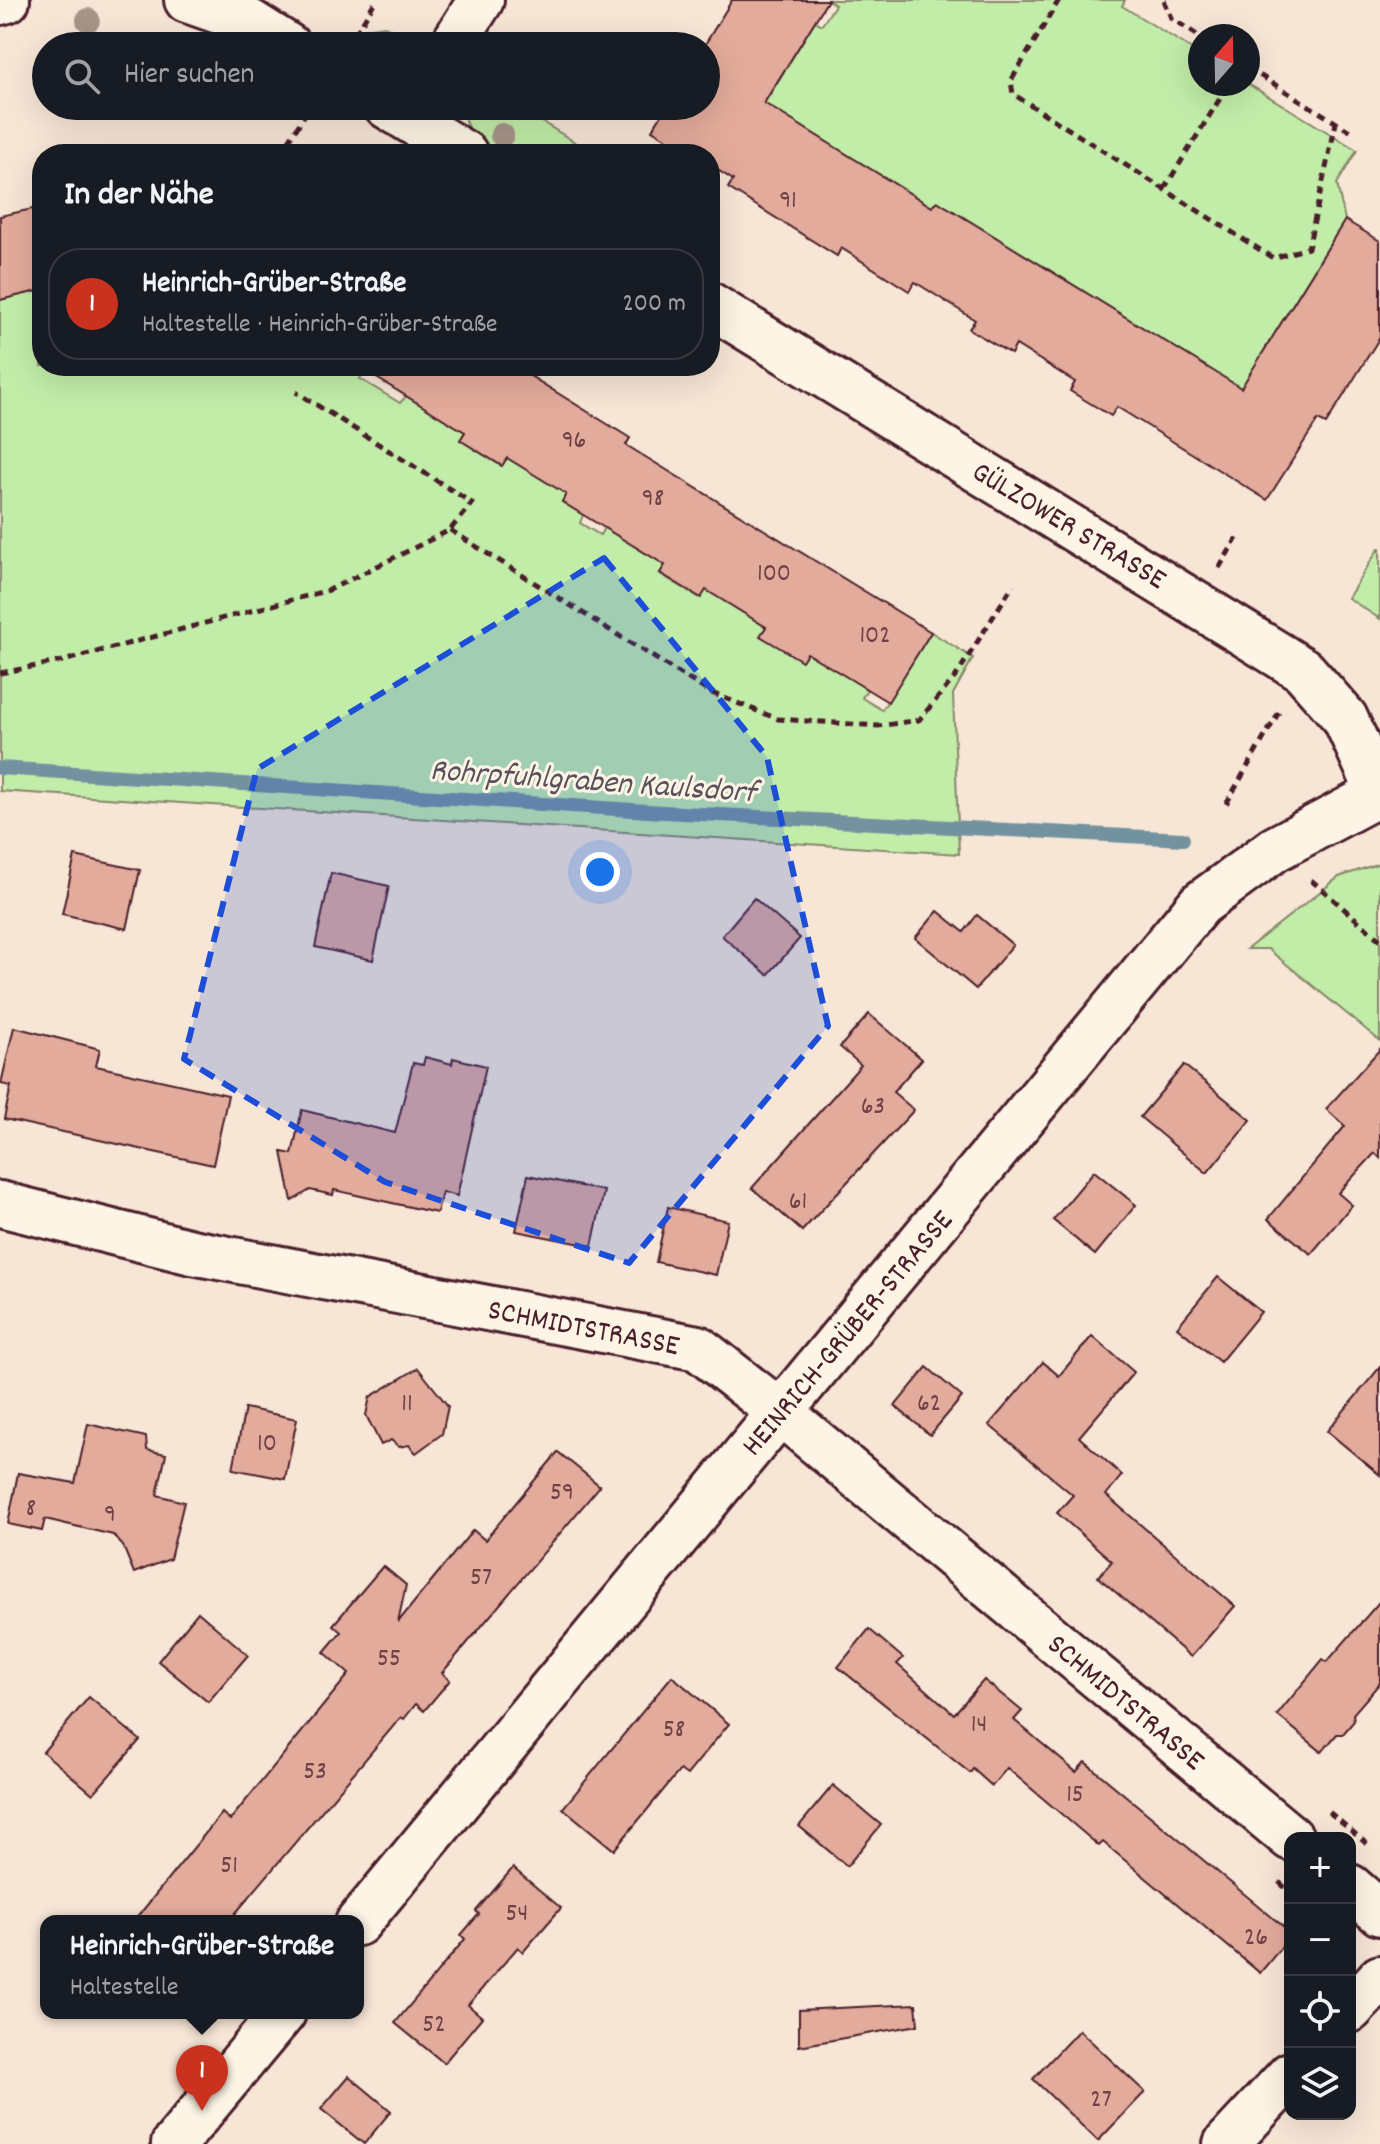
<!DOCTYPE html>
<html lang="de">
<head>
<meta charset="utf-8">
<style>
	body { margin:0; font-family:Dekko,sans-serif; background:#20242c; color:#f1f3f6 }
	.controls { position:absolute; right:24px; bottom:24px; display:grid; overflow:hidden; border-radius:16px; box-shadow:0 8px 32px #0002 }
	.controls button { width:72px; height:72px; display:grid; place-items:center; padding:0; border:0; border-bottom:2px solid #363941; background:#171b24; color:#f1f3f6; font:40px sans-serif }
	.compass { position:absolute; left:1188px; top:24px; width:72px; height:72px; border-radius:50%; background:#171b24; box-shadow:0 8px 32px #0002; rotate:20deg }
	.you { position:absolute; left:600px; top:872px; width:28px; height:28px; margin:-20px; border:6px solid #fff; border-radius:50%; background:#1a73e8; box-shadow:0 0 0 12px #1a73e833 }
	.badge { display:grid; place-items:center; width:52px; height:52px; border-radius:50%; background:#c8321e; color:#fff; font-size:26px; font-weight:700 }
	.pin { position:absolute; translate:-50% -66px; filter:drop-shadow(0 2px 4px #0008) }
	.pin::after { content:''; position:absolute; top:42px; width:28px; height:24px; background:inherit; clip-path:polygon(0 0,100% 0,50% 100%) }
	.popup { position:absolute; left:40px; top:1915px; width:324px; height:104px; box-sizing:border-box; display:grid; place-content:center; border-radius:16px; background:#171b24; filter:drop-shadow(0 2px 6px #0005); font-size:26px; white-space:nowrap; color:#9ea1a6 }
	.popup b { font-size:30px; color:#f1f3f6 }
	.popup::after { content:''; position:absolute; left:50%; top:100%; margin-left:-16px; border:16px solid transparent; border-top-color:#171b24 }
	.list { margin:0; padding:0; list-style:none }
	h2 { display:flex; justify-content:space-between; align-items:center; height:104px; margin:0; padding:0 32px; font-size:34px }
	h2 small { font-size:26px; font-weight:400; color:#9ea1a6 }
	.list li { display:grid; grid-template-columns:52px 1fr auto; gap:24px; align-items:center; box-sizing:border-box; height:112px; margin:0 16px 16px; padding:0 16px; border:2px solid #363941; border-radius:32px }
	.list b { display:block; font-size:30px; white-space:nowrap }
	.list p { margin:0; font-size:26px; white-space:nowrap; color:#9ea1a6 }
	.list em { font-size:26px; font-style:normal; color:#9ea1a6 }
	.icon { flex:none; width:44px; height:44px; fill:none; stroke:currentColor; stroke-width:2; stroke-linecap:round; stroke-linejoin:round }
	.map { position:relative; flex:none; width:1380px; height:2144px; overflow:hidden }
	.search { position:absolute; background:#171b24; box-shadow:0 8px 32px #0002; left:32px; top:32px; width:688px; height:88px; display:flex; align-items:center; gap:20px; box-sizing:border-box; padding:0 28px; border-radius:44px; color:#9ea1a6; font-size:30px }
	.panel { position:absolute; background:#171b24; box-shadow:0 8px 32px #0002; left:32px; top:144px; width:688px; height:232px; border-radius:32px }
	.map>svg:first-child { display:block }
	.green { fill:#c2eda9; stroke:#86866a; stroke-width:2 }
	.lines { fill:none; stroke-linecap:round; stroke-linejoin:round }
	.stream { stroke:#73929f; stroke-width:14 }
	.building { fill:#e3ab9b; stroke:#4a1f2b; stroke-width:2 }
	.minor-casing { stroke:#4a1f2b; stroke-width:50 }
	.tertiary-casing { stroke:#4a1f2b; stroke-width:50 }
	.path { stroke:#4a1f2b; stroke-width:5; stroke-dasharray:8 6; stroke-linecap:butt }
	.minor { stroke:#fcf5e5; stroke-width:44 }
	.tertiary { stroke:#fcf5e5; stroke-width:44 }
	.tree { fill:#a89589 }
	.marked { fill:#1d4ed8; fill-opacity:0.2; stroke:#1d4ed8; stroke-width:6; stroke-dasharray:16 10; stroke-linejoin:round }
	.labels { text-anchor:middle; stroke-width:6; stroke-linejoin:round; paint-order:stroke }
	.number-label { font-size:26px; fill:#704247 }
	.street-label { font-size:30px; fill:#4a1f2b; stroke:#fcf5e5 }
	.water-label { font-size:32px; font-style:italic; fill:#5b4f5c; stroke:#fcf5e5 }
</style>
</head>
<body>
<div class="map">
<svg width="1380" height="2144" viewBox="0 0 1380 2144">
	<rect width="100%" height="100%" fill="#f7e6d6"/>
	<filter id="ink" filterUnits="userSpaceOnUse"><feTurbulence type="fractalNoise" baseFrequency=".0125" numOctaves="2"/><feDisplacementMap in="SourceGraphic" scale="16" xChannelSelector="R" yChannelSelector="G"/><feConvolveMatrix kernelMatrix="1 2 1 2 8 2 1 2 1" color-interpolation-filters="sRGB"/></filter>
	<g filter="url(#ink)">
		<g class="green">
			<path d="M828,0h297l-3,6 78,48v30h48l109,66 -20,34 8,36 -85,137 -5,40 -318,-196 -5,6 -136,-84 -40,-6 59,-96 7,4 13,-20z"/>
			<path d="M385,26l35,20h-67l10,-17z"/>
			<path d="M462,106h54l67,41 -4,7c-43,0 -111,12 -117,-48z"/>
			<path d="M41,290l1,76h316l7,4 -5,9 40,24 6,-7 59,36 -5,8 41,26 6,-8 59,36 -4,8 21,13 -3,8 20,12 4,-7 61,37 -5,9 40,24 6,-8 60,37 -5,9 46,17 60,36 -5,9 20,12 49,-78 42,26 -20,36 6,160 -959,-63v-491z"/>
			<path d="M1379,548h1v71l-32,-21z"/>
			<path d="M1380,863v178l-112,-92h-21l92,-72z"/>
		</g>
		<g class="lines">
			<path class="stream" d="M0,768l663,44 520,27"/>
		</g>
		<g class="building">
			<path d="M732,0h96l-64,103 168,104 5,-6 304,187 104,-168 35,21v96l-54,87 -8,-4 -51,80 -150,-93 -6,9 -41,-25 5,-9 -59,-37 -5,9 -42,-25 6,-9 -60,-38 -6,9 -68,-43 -4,8 -109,-68 5,-8 -23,-15v-11h-18l-40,-24 15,-24h39l-2,-60z"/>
			<path d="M42,207v83l-42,10v-84z"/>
			<path d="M357,366h157l116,72 -4,7 305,187 -43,70 -81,-49 -5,8 -42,-25 6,-9 -60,-37 -5,8 -41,-25 5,-8 -103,-63 4,-8 -59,-36 -5,8 -42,-26 5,-8z"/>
			<path d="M75,856l65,14 -13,59 -65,-15z"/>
			<path d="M331,873l58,13 -16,74 -58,-13z"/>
			<path d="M754,898l46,40 -32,37 -46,-39z"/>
			<path d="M938,911l26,21 13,-17 36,30 -37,44 -61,-51z"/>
			<path d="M869,1014l53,45 -29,33 21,18 -112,121 -50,-43 109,-123 -21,-18z"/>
			<path d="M14,1027l86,22 -4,17 132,29 -15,70 -209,-46 7,-33 -10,-2z"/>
			<path d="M1380,1049v109l-5,-5 -37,40 14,12 -41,49 -43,-35 77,-93 -19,-17z"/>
			<path d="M425,1057l27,7 1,-6 33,8 -29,130 -15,-4 -5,21 -103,-23 -1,5 -23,-5 -18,11 -10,-49 10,2 10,-44 93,23 18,-70 10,2z"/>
			<path d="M1184,1065l67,55 -44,53 -67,-56z"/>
			<path d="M1094,1171l42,34 -41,50 -42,-35z"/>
			<path d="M528,1175l76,16 -12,55 -76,-15z"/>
			<path d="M668,1207l60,14 -12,54 -60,-13z"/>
			<path d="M1218,1277l43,35 -41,50 -43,-35z"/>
			<path d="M1092,1336l42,36 -55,65 43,38 -16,20 129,111 -44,51 -93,-80 14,-16 -55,-48 16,-18 -84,-70 54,-63 16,14z"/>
			<path d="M927,1367l35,30 -32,38 -35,-29z"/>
			<path d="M1380,1367v108l-53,-44z"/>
			<path d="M418,1368l30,38 -6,28 -26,19 -7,-8 -10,2 -8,-7 -10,5 -15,-30 4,-18z"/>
			<path d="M245,1408l52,11 -12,60 -52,-10z"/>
			<path d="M88,1424l58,13 1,13 19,4 -9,41 27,7 -14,57 -36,14 -11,-27 -10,-11 -68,-16 -3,12 -34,-7 10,-51 57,10z"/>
			<path d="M558,1452l42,34 -158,187 8,7 -26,31 -8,-7 -12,15 -3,-2 -172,204h-95l88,-108 8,7 119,-146 -25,-22 17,-20 -8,-7 50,-59 23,19 -8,37 75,-92 12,10z"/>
			<path d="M1380,1601v82l-27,31 1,7 -11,13h-6l-15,18 -45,-37 46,-56 4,3z"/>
			<path d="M198,1612l50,43 -40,47 -50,-41z"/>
			<path d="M869,1629l34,29 -6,6 57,50 30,-34 38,31 -8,9 62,52 9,-10 205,170v5l-30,36 -157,-131 -4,4 -92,-78 -15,18 -19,-17 -3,4 -132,-106z"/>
			<path d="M672,1676l57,48 -42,51 -7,-5 -66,80 -51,-42z"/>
			<path d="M89,1697l51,43 -47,54 -50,-42z"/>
			<path d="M833,1785l48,40 -34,41 -48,-40z"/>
			<path d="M513,1868l48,40 -38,44 -5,-5 -50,58 14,12 -38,46 -49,-40 70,-84 -4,-4 18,-21 -3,-3z"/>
			<path d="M916,2004l2,21 -119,21v-36z"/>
			<path d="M1079,2030l66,62 -47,49 -65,-62z"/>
			<path d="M349,2076l42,35 -27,33 -43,-35z"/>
		</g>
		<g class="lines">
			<defs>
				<g id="minor">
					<path d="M187,0l63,22 38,24"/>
					<path d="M0,2l7,-2"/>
					<path d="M452,46l29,-46"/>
					<path d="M387,106l78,48"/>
					<path d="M710,305l593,365 42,48 34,75"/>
					<path d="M0,1204l192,48 506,96 82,64 511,426"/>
					<path d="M1350,1887l30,26"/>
					<path d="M1350,2010l30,-32"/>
					<path d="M1226,2144l64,-69"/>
				</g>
				<g id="tertiary">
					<path d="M358,1923l842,-1019 75,-55 105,-56"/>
					<path d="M174,2144l109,-131"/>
				</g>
			</defs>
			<use href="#minor" class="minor-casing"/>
			<use href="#tertiary" class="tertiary-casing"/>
			<g class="path">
				<path d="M1059,0l-48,81 2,13 260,164 35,-10 28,-125"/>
				<path d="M1164,0l7,18 29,19"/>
				<path d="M348,46l28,-46"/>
				<path d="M1248,68l105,65"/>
				<path d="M281,154l29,-48"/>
				<path d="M1164,189l65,-105"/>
				<path d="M450,530l259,162 69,27 101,7 40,-6 37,-44 57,-91"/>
				<path d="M1219,568l18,-30"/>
				<path d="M0,673l63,-12 266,-71 121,-60 22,-27 -176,-111"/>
				<path d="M1226,804l53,-92"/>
				<path d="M1311,880l69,60"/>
				<path d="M1329,1812l38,32"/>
				<path d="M1279,1882l11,10"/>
			</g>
			<use href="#minor" class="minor"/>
			<use href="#tertiary" class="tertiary"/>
		</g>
		<g class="tree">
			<circle cx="88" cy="20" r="12"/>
			<circle cx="502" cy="135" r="12"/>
		</g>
	</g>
	<path class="marked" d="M604,558l163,199 61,269 -199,237 -244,-81 -201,-123 73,-290z"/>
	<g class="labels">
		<g class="number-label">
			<text x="788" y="207">91</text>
			<text x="574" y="447">96</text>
			<text x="653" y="505">98</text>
			<text x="774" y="580">100</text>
			<text x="875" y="642">102</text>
			<text x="873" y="1113">63</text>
			<text x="798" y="1208">61</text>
			<text x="407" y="1410">11</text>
			<text x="929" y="1410">62</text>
			<text x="267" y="1450">10</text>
			<text x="562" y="1499">59</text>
			<text x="31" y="1515">8</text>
			<text x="110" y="1521">9</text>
			<text x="481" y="1584">57</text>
			<text x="389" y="1665">55</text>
			<text x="979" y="1731">14</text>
			<text x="674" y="1736">58</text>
			<text x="315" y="1778">53</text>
			<text x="1075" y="1801">15</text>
			<text x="229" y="1872">51</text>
			<text x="517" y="1920">54</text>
			<text x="1256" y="1944">26</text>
			<text x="434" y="2031">52</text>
			<text x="1101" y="2106">27</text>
		</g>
		<g class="street-label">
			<text transform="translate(1070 524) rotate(31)" y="10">GÜLZOWER STRASSE</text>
			<text transform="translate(584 1326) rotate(11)" y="10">SCHMIDTSTRASSE</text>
			<text transform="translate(846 1332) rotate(-50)" y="10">HEINRICH-GRÜBER-STRASSE</text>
			<text transform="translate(1127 1701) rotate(40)" y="10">SCHMIDTSTRASSE</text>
		</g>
		<g class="water-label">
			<text transform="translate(593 779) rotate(4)" y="11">Rohrpfuhlgraben Kaulsdorf</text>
		</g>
	</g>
</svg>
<div class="controls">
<button>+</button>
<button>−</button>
<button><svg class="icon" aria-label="locate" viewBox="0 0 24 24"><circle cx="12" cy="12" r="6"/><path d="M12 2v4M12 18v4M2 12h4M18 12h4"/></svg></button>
<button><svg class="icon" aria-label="layers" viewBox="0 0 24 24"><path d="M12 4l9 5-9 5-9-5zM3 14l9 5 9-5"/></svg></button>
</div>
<svg class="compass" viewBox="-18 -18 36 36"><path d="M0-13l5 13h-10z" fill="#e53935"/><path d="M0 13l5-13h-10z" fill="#9ea1a6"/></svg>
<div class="you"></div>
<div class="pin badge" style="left:202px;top:2111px">1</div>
<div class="popup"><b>Heinrich-Grüber-Straße</b>Haltestelle</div>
<div class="search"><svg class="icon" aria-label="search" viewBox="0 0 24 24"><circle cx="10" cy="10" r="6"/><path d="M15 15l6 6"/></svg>Hier suchen</div>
<section class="panel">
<h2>In der Nähe<small></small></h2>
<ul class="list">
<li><span class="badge">1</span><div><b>Heinrich-Grüber-Straße</b><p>Haltestelle · Heinrich-Grüber-Straße</p></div><em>200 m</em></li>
</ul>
</section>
</div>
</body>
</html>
